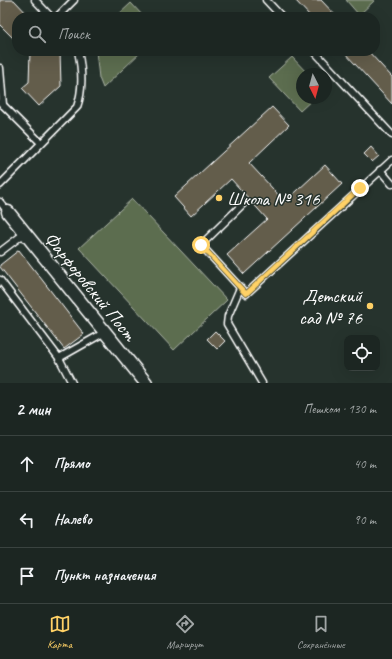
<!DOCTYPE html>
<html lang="ru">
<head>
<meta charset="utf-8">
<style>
	body { margin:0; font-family:Caveat,sans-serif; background:#252e2a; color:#f1f3f6 }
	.controls { position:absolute; right:12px; bottom:12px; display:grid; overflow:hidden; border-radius:8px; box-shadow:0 4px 16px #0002 }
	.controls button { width:36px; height:36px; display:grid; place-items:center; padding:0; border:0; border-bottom:1px solid #3a4340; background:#1c2622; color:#f1f3f6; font:20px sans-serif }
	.compass { position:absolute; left:296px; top:68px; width:36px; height:36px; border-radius:50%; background:#1c2622; box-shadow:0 4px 16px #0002; rotate:174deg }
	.stop { position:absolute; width:12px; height:12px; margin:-9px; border:3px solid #ffd166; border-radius:50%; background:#fff }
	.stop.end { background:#ffd166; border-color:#fff; box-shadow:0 1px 4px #0008 }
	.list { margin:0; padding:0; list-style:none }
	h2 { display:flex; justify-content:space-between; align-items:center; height:52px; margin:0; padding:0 16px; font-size:17px }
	h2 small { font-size:13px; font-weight:400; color:#a0a5a5 }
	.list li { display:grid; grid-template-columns:26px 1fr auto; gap:12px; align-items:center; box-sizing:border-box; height:56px; padding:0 16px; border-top:1px solid #3a4340 }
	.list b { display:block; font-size:15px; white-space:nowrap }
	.list em { font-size:13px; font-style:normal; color:#a0a5a5 }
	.icon { flex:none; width:22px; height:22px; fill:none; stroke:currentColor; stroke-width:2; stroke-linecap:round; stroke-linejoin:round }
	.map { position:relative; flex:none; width:392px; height:383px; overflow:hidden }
	.search { position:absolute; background:#1c2622; box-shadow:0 4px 16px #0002; left:12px; right:12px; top:12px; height:44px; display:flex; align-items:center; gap:10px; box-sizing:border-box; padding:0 14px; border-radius:16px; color:#a0a5a5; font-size:15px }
	.sheet { height:220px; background:#1c2622 }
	nav { display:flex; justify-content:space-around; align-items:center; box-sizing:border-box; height:56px; border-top:1px solid #3a4340; background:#1c2622; font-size:11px; color:#a0a5a5 }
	nav a { display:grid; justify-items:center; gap:2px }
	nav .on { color:#ffd166 }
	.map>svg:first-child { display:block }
	.green { fill:#5c6d50; stroke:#aeb6a8 }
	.building { fill:#635d4c; stroke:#fff }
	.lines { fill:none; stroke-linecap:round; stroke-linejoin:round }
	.service-casing { stroke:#fff; stroke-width:9 }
	.minor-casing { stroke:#fff; stroke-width:15 }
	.service { stroke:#26332d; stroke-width:6 }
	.minor { stroke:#26332d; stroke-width:12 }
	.route { stroke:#ffd166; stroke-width:5 }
	.poi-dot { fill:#ffd166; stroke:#26332d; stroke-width:1.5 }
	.labels { text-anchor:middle; stroke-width:3; stroke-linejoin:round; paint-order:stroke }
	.poi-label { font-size:19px; fill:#fff; stroke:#26332d; text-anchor:start }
	.street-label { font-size:19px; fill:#fff; stroke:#26332d }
</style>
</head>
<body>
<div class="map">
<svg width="392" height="383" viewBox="0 0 392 383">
	<rect width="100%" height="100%" fill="#26332d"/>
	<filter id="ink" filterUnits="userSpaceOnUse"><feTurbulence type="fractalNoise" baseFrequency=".025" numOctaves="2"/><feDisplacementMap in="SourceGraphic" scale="8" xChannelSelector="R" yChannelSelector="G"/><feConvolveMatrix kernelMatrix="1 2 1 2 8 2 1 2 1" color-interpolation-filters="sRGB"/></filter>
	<g filter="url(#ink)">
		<g class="green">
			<path d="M346,0h29l-16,15z"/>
			<path d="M131,3l13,14h-28z"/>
			<path d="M96,51h46l-39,37 -4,-10z"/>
			<path d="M292,57l16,17h-6v24h12l-14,13 -31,-33z"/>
			<path d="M132,199l95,101 -53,50 -95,-102z"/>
		</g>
		<g class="building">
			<path d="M0,0h14l16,17h-13v25l-17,-17z"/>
			<path d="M295,0h26l16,17h-26z"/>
			<path d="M30,51h30l1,35 -22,20 -17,-18 7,-6z"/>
			<path d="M343,51h25l24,26v27z"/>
			<path d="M272,107l17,18 -40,38 36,39 40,-37 17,19 -98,90 -17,-19 40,-36 -36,-40 -40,37 -17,-19z"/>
			<path d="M371,147l8,9 -7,6 -8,-8z"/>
			<path d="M19,250l65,84 -20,15 -64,-82v-2z"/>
			<path d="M215,331l10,10 -8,8 -10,-10z"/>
		</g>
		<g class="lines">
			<defs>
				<g id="service">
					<path d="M35,0l16,17"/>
					<path d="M266,0l16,17"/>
					<path d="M57,17l17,-17"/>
					<path d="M314,51l78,84"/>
					<path d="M0,68l3,37"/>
					<path d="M0,102l41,41"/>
					<path d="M380,170l12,14"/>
					<path d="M0,185l77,-78c6,-17 5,-38 1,-56"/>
					<path d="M0,202l8,10"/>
					<path d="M244,203l-43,42 45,49 146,-134"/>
					<path d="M0,252l25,-19"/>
					<path d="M0,280l59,78 13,25"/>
					<path d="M240,288l-12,28 -1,8 35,59"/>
					<path d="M59,358l46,-26"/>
				</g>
				<path id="minor" d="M8,212l138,171"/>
			</defs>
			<use href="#service" class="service-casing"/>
			<use href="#minor" class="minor-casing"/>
			<use href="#service" class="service"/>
			<use href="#minor" class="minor"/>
		</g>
	</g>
	<g class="lines" filter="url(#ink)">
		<path class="route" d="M201,245l45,49 114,-106"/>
	</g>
	<g class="poi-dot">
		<circle cx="219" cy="198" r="4"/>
		<circle cx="370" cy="306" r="4"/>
	</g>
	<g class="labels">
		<g class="poi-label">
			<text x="227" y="205">Школа № 316</text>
			<text x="362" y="302" text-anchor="end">Детский<tspan x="362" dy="22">сад № 76</tspan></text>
		</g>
		<g class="street-label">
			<text transform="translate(91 286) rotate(51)" y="7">Фарфоровский Пост</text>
		</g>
	</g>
</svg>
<div class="controls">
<button><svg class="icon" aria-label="locate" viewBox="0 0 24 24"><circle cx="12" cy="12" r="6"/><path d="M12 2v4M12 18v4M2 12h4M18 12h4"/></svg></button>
</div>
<svg class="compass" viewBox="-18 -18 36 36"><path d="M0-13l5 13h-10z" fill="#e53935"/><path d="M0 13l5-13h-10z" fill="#a0a5a5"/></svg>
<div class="stop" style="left:201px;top:245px"></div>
<div class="stop end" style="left:360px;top:188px"></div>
<div class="search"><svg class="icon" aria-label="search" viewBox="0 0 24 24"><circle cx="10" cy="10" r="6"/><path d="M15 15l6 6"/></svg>Поиск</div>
</div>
<section class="sheet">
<h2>2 мин<small>Пешком · 130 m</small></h2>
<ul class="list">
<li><svg class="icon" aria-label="ahead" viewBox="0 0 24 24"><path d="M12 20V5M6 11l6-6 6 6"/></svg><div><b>Прямо</b></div><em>40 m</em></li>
<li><svg class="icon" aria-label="left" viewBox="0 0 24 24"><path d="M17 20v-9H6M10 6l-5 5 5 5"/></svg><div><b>Налево</b></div><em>90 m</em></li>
<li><svg class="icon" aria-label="arrive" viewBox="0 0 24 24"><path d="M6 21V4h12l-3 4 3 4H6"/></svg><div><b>Пункт назначения</b></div></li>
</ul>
</section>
<nav>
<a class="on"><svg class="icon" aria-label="map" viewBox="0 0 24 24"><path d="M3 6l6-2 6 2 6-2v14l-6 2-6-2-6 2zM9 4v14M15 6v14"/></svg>Карта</a>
<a><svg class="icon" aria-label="directions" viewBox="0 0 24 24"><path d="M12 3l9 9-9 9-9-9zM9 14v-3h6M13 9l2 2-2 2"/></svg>Маршрут</a>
<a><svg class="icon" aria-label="saved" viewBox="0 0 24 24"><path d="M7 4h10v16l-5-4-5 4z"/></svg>Сохранённые</a>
</nav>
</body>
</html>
